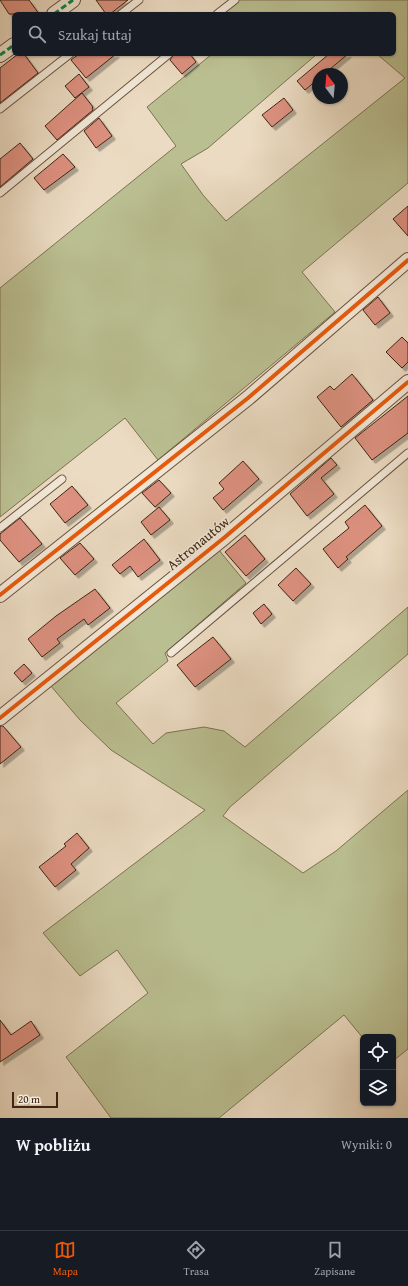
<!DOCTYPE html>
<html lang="pl">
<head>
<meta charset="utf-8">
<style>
	body { margin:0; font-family:"Gentium Book Plus",serif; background:#242831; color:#f1f3f6 }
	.controls { position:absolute; right:12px; bottom:12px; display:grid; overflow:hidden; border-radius:6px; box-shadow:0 1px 3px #0004 }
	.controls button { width:36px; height:36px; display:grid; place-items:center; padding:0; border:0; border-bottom:1px solid #363941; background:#171b24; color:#f1f3f6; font:20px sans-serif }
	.compass { position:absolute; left:312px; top:68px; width:36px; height:36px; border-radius:50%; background:#171b24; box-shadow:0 1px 3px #0004; rotate:344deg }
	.scale { position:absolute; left:12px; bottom:10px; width:46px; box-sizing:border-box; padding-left:4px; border:2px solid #3f2514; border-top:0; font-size:11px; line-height:14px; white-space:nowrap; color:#3f2514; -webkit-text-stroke:3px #f2e8d7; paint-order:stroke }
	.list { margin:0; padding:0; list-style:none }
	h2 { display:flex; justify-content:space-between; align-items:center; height:52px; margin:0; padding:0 16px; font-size:17px }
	h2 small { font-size:13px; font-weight:400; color:#9ea1a6 }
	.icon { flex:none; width:22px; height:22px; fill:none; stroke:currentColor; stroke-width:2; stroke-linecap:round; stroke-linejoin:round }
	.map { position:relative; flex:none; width:408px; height:1118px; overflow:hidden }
	.search { position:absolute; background:#171b24; box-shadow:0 1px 3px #0004; left:12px; right:12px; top:12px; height:44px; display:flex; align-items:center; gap:10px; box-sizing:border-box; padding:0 14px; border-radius:6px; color:#9ea1a6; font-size:15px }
	.sheet { height:112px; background:#171b24 }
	nav { display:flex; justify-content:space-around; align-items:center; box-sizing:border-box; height:56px; border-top:1px solid #363941; background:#171b24; font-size:11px; color:#9ea1a6 }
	nav a { display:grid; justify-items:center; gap:2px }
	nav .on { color:#ea580c }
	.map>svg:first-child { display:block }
	.green { fill:#babf91; stroke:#7c7252 }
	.building { fill:#dd9180; stroke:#3f2514; filter:url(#shadow) }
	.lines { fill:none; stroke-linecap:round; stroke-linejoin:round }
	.lane-casing { stroke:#6a5240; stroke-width:9 }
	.street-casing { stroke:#6a5240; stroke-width:16 }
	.lane { stroke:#f2e8d7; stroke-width:7 }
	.street { stroke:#f2e8d7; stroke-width:14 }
	.quiet { stroke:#00873e; stroke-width:3; stroke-dasharray:6 3; stroke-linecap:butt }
	.cycleway-casing { stroke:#f2e8d7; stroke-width:6 }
	.cycleway { stroke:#e8590c; stroke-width:4 }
	.labels { text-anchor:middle; stroke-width:3; stroke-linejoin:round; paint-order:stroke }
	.street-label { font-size:14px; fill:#3f2514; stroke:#f2e8d7 }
</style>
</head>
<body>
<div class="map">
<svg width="408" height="1118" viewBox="0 0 408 1118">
	<defs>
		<filter id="shadow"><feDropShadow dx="3.5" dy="3.5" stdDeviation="0" flood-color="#0004"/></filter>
	</defs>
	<rect width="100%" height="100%" fill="#ebdbc2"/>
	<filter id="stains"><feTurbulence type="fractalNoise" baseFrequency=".005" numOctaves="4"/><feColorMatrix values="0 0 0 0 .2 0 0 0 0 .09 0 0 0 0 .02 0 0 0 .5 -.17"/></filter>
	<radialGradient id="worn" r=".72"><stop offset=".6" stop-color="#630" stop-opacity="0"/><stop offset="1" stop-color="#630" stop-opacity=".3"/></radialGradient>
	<g class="green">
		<path d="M239,0h169v183l-106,89 33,40 -177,148 -33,-42 -125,99v-229l176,-142 -29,-39 65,-53h105l-109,94 -27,16 22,31 23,26 179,-143 -28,-24h17v-40h-172z"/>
		<path d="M218,549l28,34 -81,70 3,8 -52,42 37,41 13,-11 38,-6 20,4 21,16 163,-140v47l-178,153 -7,9 80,57 33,-22 72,-61v259l-15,12v-24l-30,1 -19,-23 -125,103h-108l-45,-61 82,-64 -31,-43 -37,26 -37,-43 162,-123 -94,-60 -31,-30 -30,-35z"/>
	</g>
	<g class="building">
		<path d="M0,0h29l10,14h-30z"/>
		<path d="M96,0h32l-18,14h-4z"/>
		<path d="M18,54h6l14,19 -38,30v-35z"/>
		<path d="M79,54h37l-30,24 -15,-18z"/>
		<path d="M174,54h16l6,8 -14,12 -12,-14z"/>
		<path d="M329,54h19l-24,20h-6v5l-13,11 -8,-9z"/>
		<path d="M79,74l10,13 -14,11 -10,-12z"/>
		<path d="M82,93l11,14 -1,1 1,2 -36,30 -12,-14z"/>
		<path d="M284,98l9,12 -21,17 -10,-12z"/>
		<path d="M99,118l13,18 -16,12 -12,-17z"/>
		<path d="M20,143l13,16 -33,28v-28z"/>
		<path d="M63,154l12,13 -31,23 -10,-12z"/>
		<path d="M408,206v30l-15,-17z"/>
		<path d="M378,297l12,16 -15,12 -12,-15z"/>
		<path d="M402,337l6,6v19l-6,6 -16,-16z"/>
		<path d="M352,374l21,26 -32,27 -24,-30 13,-11 4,4z"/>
		<path d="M408,396v37l-36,27 -17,-22z"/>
		<path d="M331,458l6,7 -16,13 13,16 -27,22 -17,-22z"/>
		<path d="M243,461l16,18 -36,31 -10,-12 11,-9 -5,-6z"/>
		<path d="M159,480l12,13 -16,14 -13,-14z"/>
		<path d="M72,486l16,19 -23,18 -15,-19z"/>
		<path d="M365,505l17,21 -36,31 2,2 -10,9 -15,-19 26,-21 -4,-6z"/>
		<path d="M159,507l11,13 -19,15 -10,-13z"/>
		<path d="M20,518l22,26 -23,18 -19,-22v-6z"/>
		<path d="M245,535l20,24 -19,17 -21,-24z"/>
		<path d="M144,539l16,21 -22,17 -8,-11 -10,8 -8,-9z"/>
		<path d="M80,543l14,16 -19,16 -15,-17z"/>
		<path d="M296,568l15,16 -18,17 -15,-16z"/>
		<path d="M95,589l15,19 -22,17 -4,-6 -27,20 3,4 -18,14 -14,-18 28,-23z"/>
		<path d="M264,604l8,10 -11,10 -8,-11z"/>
		<path d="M213,637l18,22 -36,28 -18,-22z"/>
		<path d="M24,664l8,9 -10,9 -8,-9z"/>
		<path d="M0,726h3l18,21 -21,17z"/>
		<path d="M77,833l12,15 -18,16 5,6 -21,17 -16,-20 27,-21 -2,-2z"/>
		<path d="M0,1020l11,15 20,-14 9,14 -40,27z"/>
	</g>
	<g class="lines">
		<defs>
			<g id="lane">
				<path d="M121,14l18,-14"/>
				<path d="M217,14l18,-14"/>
				<path d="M0,109l70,-55"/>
				<path d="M0,193l169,-139"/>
				<path d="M0,528l62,-49"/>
				<path d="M171,653l237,-200"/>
			</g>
			<g id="street">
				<path d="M54,14l19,-14"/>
				<path d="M0,55l14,-10"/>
				<path d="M0,595l248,-197 160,-138"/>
				<path d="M0,718l225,-181 183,-155"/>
			</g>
		</defs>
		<use href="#lane" class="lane-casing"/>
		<use href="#street" class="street-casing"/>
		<use href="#lane" class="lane"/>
		<use href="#street" class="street"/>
		<g class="quiet">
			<path d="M54,14l19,-14"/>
			<path d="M0,55l14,-10"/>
		</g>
		<defs>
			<g id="cycleway">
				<path d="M0,595l248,-197 160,-138"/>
				<path d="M0,718l225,-181 183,-155"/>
			</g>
		</defs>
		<use href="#cycleway" class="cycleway-casing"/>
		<use href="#cycleway" class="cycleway"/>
	</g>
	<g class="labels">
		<g class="street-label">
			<text transform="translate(198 543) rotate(-39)" y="5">Astronautów</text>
		</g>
	</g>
	<rect width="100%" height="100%" filter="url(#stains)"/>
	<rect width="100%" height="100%" fill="url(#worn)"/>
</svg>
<div class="controls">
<button><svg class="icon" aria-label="locate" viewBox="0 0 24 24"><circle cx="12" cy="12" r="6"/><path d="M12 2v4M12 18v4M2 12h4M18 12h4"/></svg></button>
<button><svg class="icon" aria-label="layers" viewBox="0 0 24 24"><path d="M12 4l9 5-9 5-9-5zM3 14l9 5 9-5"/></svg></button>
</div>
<svg class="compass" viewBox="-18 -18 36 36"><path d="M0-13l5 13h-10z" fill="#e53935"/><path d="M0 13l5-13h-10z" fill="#9ea1a6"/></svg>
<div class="scale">20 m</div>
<div class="search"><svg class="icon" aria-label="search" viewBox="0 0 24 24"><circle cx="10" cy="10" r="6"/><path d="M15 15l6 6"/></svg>Szukaj tutaj</div>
</div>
<section class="sheet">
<h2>W pobliżu<small>Wyniki: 0</small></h2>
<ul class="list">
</ul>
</section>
<nav>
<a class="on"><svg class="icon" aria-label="map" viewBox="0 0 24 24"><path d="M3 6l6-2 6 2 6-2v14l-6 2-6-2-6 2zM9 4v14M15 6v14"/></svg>Mapa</a>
<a><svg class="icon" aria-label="directions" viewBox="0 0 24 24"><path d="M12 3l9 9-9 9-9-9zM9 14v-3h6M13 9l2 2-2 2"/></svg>Trasa</a>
<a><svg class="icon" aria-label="saved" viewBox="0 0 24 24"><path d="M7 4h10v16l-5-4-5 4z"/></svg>Zapisane</a>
</nav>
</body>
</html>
